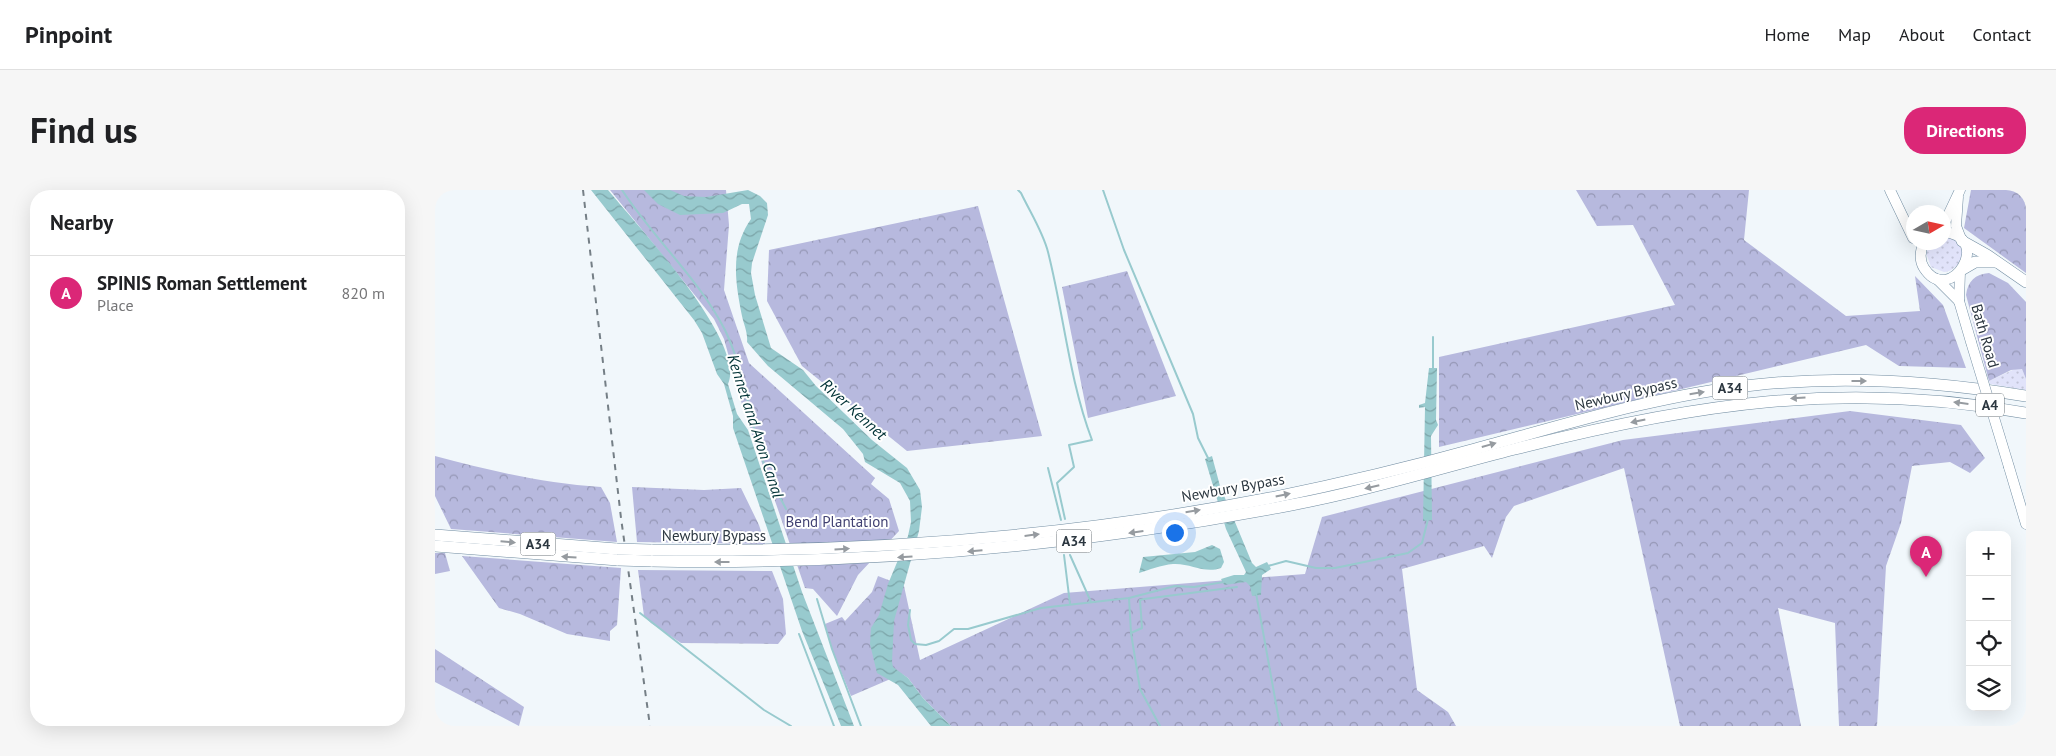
<!DOCTYPE html>
<html lang="en">
<head>
<meta charset="utf-8">
<style>
	body { margin:0; font-family:"PT Sans",sans-serif; background:#f6f6f6; color:#202124 }
	.controls { position:absolute; right:15px; bottom:15px; display:grid; overflow:hidden; border-radius:10px; box-shadow:0 5px 20px #0002 }
	.controls button { width:45px; height:45px; display:grid; place-items:center; padding:0; border:0; border-bottom:1px solid #e0e0e0; background:#fff; color:#202124; font:25px sans-serif }
	.compass { position:absolute; left:1471px; top:15px; width:45px; height:45px; border-radius:50%; background:#fff; box-shadow:0 5px 20px #0002; rotate:81deg }
	.you { position:absolute; left:739px; top:342px; width:18px; height:18px; margin:-12px; border:4px solid #fff; border-radius:50%; background:#1a73e8; box-shadow:0 0 0 8px #1a73e833 }
	.badge { display:grid; place-items:center; width:32px; height:32px; border-radius:50%; background:#db2777; color:#fff; font-size:16px; font-weight:700 }
	.pin { position:absolute; translate:-50% -41px; filter:drop-shadow(0 1px 2px #0008) }
	.pin::after { content:''; position:absolute; top:26px; width:18px; height:15px; background:inherit; clip-path:polygon(0 0,100% 0,50% 100%) }
	.list { margin:0; padding:0; list-style:none }
	h2 { display:flex; justify-content:space-between; align-items:center; height:65px; margin:0; padding:0 20px; font-size:21px }
	h2 small { font-size:16px; font-weight:400; color:#757577 }
	.list li { display:grid; grid-template-columns:32px 1fr auto; gap:15px; align-items:center; box-sizing:border-box; height:75px; padding:0 20px; border-top:1px solid #e0e0e0 }
	.list b { display:block; font-size:19px; white-space:nowrap }
	.list p { margin:0; font-size:16px; white-space:nowrap; color:#757577 }
	.list em { font-size:16px; font-style:normal; color:#757577 }
	.icon { flex:none; width:28px; height:28px; fill:none; stroke:currentColor; stroke-width:2; stroke-linecap:round; stroke-linejoin:round }
	.map { position:relative; flex:none; width:1591px; height:536px; overflow:hidden; border-radius:20px }
	header { display:flex; align-items:center; gap:30px; box-sizing:border-box; height:70px; padding:0 25px; background:#fff; border-bottom:1px solid #e0e0e0 }
	header strong { font-size:24px }
	nav { display:flex; gap:28px; margin-inline-start:auto; font-size:18px }
	.intro { display:flex; align-items:center; justify-content:space-between; box-sizing:border-box; height:120px; padding:0 30px }
	h1 { margin:0; font-size:35px }
	.button { padding:12px 22px; border-radius:20px; background:#db2777; color:#fff; font-size:18px; font-weight:700 }
	main { display:flex; gap:30px; padding:0 30px }
	aside { flex:1; background:#fff; border-radius:20px; box-shadow:0 5px 20px #0002 }
	.map>svg:first-child { display:block }
	.grass { fill:url(#grass-dots) }
	.forest { fill:url(#forest-crowns) }
	.water { fill:url(#water-waves) }
	.lines { fill:none; stroke-linecap:round; stroke-linejoin:round }
	.stream { stroke:#98cace; stroke-width:2 }
	.secondary-casing { stroke:#718ca1; stroke-width:11 }
	.primary-casing { stroke:#718ca1; stroke-width:11 }
	.trunk-casing { stroke:#718ca1; stroke-width:12 }
	.secondary { stroke:#fff; stroke-width:10 }
	.primary { stroke:#fff; stroke-width:10 }
	.trunk { stroke:#fff; stroke-width:11 }
	.rail { stroke:#757f86; stroke-width:2; stroke-dasharray:6 6; stroke-linecap:butt }
	.primary-bridge-casing { stroke:#718ca1; stroke-width:11; stroke-linecap:butt }
	.trunk-bridge-casing { stroke:#718ca1; stroke-width:12; stroke-linecap:butt }
	.primary-bridge { stroke:#fff; stroke-width:10 }
	.trunk-bridge { stroke:#fff; stroke-width:11 }
	.oneway { fill:#969ba0 }
	.labels { text-anchor:middle; stroke-width:4; stroke-linejoin:round; paint-order:stroke }
	.shield { fill:#fff; stroke:#6b7379; stroke-width:1 }
	.shield-label { font-size:14px; font-weight:bold; fill:#2c3740 }
	.street-label { font-size:15px; fill:#2c3740; stroke:#fff }
	.park-label { font-size:15px; fill:#414172; stroke:#fff }
	.water-label { font-size:16px; font-style:italic; fill:#003236; stroke:#fff }
</style>
</head>
<body>
<header>
<strong>Pinpoint</strong>
<nav><a>Home</a><a>Map</a><a>About</a><a>Contact</a></nav>
</header>
<div class="intro"><h1>Find us</h1><a class="button">Directions</a></div>
<main>
<aside>
<h2>Nearby<small></small></h2>
<ul class="list">
<li><span class="badge">A</span><div><b>SPINIS Roman Settlement</b><p>Place</p></div><em>820 m</em></li>
</ul>
</aside>
<div class="map">
<svg width="1591" height="536" viewBox="0 0 1591 536">
	<defs>
		<pattern id="grass-dots" width="8" height="8" patternUnits="userSpaceOnUse" patternTransform="scale(1.25)"><rect width="8" height="8" fill="#e1e3fa"/><path d="M2 2h.1M6 6h.1" fill="none" stroke="#c1c3d7" stroke-width="1.8" stroke-linecap="round"/></pattern>
		<pattern id="forest-crowns" width="20" height="18" patternUnits="userSpaceOnUse" patternTransform="scale(1.25)"><rect width="20" height="18" fill="#b7b9de"/><path d="M2 6a3 3 0 1 1 6 0M12 15a3 3 0 1 1 6 0" fill="none" stroke="#9597b5"/></pattern>
		<pattern id="water-waves" width="16" height="10" patternUnits="userSpaceOnUse" patternTransform="scale(1.25)"><rect width="16" height="10" fill="#98cace"/><path d="M0 5q4-4 8 0t8 0" fill="none" stroke="#7ca5a9"/></pattern>
	</defs>
	<rect width="100%" height="100%" fill="#f1f7fb"/>
	<g class="grass">
		<path d="M1509,46c3,1 8,2 11,4 15,10 4,31 -11,32l-13,-5 -5,-14 5,-10 12,-1z"/>
		<path d="M1582,178l5,1 4,10v11l-36,-6 -1,-3z"/>
	</g>
	<g class="forest">
		<path d="M175,0h116l3,35 -5,65 25,73 126,115 -4,6 18,15 10,32 -41,44 -21,41 -24,-27 -8,-1 -62,-180 -19,-69 -10,-20z"/>
		<path d="M1141,0h173l-5,50 102,76 74,-5 -5,-35 28,29 23,63 -67,-2 -33,-21 -427,102v-90l236,-52 -42,-80 -36,1z"/>
		<path d="M1536,0h55v83l-62,-45z"/>
		<path d="M543,16l64,230 -135,15 -105,-85 -35,-65 2,-51z"/>
		<path d="M692,81l49,125 -88,22 -26,-131z"/>
		<path d="M1554,83l19,10 18,19v77l-4,-10 -11,1 -22,11 -23,-86c2,-14 9,-21 23,-22z"/>
		<path d="M1415,221l111,14 24,33 -15,15 -20,-11 -38,4 -11,57 -15,43 -9,160h-38l-4,-103 -57,-15 23,118h-121l-56,-258 -110,38 -8,11 -14,41 -8,-12 -82,23 15,121 31,22 8,14h-505l-28,-28 -15,-20 -6,-4 -51,22 -19,-47 -7,-25 17,-7 3,4 27,-29 6,-16 26,10 16,74 144,-67 241,-19 17,-57 301,-77z"/>
		<path d="M0,266c56,15 108,27 166,31l9,16 7,39 -166,-13 -16,-33z"/>
		<path d="M197,297l72,3 37,-2 18,37 6,19 -128,-2z"/>
		<path d="M0,363h10l5,18 -15,3z"/>
		<path d="M27,366l159,12 -4,57 -7,6v10l-43,-7 -47,-20 -21,-6z"/>
		<path d="M203,380l134,1 11,28 3,35 -8,10 -97,-1 -30,-20 -7,-7z"/>
		<path d="M0,459l89,58 -5,19 -84,-44z"/>
	</g>
	<g class="water">
		<path d="M156,0h17c27,33 139,152 120,194l9,30 11,16 54,162 52,134h-13l-39,-95 -69,-203v-12l-9,-32 -7,-10 -15,-41 -8,-13z"/>
		<path d="M209,0h26l14,6 22,1 42,-7 12,6 7,7 1,12 -16,48 -1,10 4,22 16,53 32,22 13,16 56,54 35,28 13,22 2,17 -3,24 -25,90 -2,41 1,5 15,11 15,20 28,28h-20l-33,-41 -21,-12 -7,-29 1,-16 8,-13 9,-31 20,-48 3,-14 -1,-21 -10,-18 -35,-21 -2,-8 -20,-25 -75,-63 -21,-24c1,-9 -3,-17 -5,-26 -7,-35 -12,-67 9,-97l-2,-15h-7l-19,9 -43,2 -22,-11z"/>
		<path d="M994,178h8l-1,52 2,5 -7,11 1,84 -9,1 2,-114 -6,1v-3l6,-2z"/>
		<path d="M777,266l8,30 32,77 4,4 11,-5 4,7 -9,6 -1,20 -9,1 -2,-10 -4,-4 -22,3 -3,-6 13,-4h10l2,-3 -20,-43 -21,-70z"/>
		<path d="M777,355l8,4 4,13 -3,6c-17,6 -30,-5 -48,-4 -12,1 -24,6 -34,9l4,-16 52,-5z"/>
	</g>
	<g class="lines">
		<g class="stream">
			<path d="M187,0c32,49 77,89 103,140 20,42 24,87 38,131 5,16 15,32 23,48"/>
			<path d="M583,0l3,3c9,19 22,39 27,59 16,63 21,127 44,188l-23,5 5,22 -17,16 8,36"/>
			<path d="M668,0l21,60 69,164 5,24 11,22"/>
			<path d="M998,180v-33"/>
			<path d="M613,278l13,52"/>
			<path d="M629,365l6,49"/>
			<path d="M635,365l21,47"/>
			<path d="M833,376l18,-5 30,7h19l73,-15 14,-10 6,-24"/>
			<path d="M821,403l24,133"/>
			<path d="M694,408l2,35 9,56 20,37"/>
			<path d="M382,409l15,50 29,77"/>
			<path d="M475,420l-2,15 3,15 4,4 11,1 13,-4 15,-12h14l73,-21 88,-10 46,-12 19,1 30,-5"/>
			<path d="M205,423l124,97 27,16"/>
			<path d="M696,443l11,-5 -2,-28 4,-1 93,-12"/>
			<path d="M364,444l35,92"/>
		</g>
		<defs>
			<g id="secondary">
				<path d="M1523,7l-2,29 5,13"/>
				<path d="M1508,36l17,-36"/>
			</g>
			<g id="primary">
				<path d="M1455,0l23,48"/>
				<path d="M1489,52c-4,9 -5,18 0,26 26,40 71,-32 19,-36"/>
				<path d="M1525,82l-1,29 12,41"/>
				<path d="M1502,89l22,22"/>
				<path d="M1574,277l17,57"/>
			</g>
			<g id="trunk">
				<path d="M1527,51l25,14 39,27"/>
				<path d="M1528,79l12,-7h21"/>
				<path d="M0,345l182,14"/>
				<path d="M0,356l183,14"/>
				<path d="M216,360c208,3 414,-12 619,-52 69,-14 137,-30 205,-49 92,-25 183,-54 279,-64 91,-10 182,-4 272,11"/>
				<path d="M216,371c216,4 428,-15 640,-56 75,-14 149,-37 224,-56 177,-45 328,-69 511,-36"/>
			</g>
		</defs>
		<use href="#secondary" class="secondary-casing"/>
		<use href="#primary" class="primary-casing"/>
		<use href="#trunk" class="trunk-casing"/>
		<use href="#secondary" class="secondary"/>
		<use href="#primary" class="primary"/>
		<use href="#trunk" class="trunk"/>
		<path class="rail" d="M148,0l38,328 29,208"/>
		<defs>
			<path id="primary-bridge" d="M1536,152l38,125"/>
			<g id="trunk-bridge">
				<path d="M182,359l34,1"/>
				<path d="M183,370l33,1"/>
			</g>
		</defs>
		<use href="#primary-bridge" class="primary-bridge-casing"/>
		<use href="#trunk-bridge" class="trunk-bridge-casing"/>
		<use href="#primary-bridge" class="primary-bridge"/>
		<use href="#trunk-bridge" class="trunk-bridge"/>
	</g>
	<defs><path id="oneway-solid" d="M-6-.8H1V-3.2L6.5 0L1 3.2V.8H-6Z" transform="scale(1.25)"/></defs>
	<g class="oneway">
		<use href="#oneway-solid" transform="translate(1424 191)"/>
		<use href="#oneway-solid" transform="translate(1262 203) rotate(-9)"/>
		<use href="#oneway-solid" transform="translate(1363 208) rotate(177)"/>
		<use href="#oneway-solid" transform="translate(1526 213) rotate(-173)"/>
		<use href="#oneway-solid" transform="translate(1203 231) rotate(168)"/>
		<use href="#oneway-solid" transform="translate(1054 255) rotate(-16)"/>
		<use href="#oneway-solid" transform="translate(937 297) rotate(167)"/>
		<use href="#oneway-solid" transform="translate(848 305) rotate(-12)"/>
		<use href="#oneway-solid" transform="translate(758 321) rotate(-9)"/>
		<use href="#oneway-solid" transform="translate(701 342) rotate(172)"/>
		<use href="#oneway-solid" transform="translate(597 345) rotate(-7)"/>
		<use href="#oneway-solid" transform="translate(73 352) rotate(5)"/>
		<use href="#oneway-solid" transform="translate(407 359) rotate(-3)"/>
		<use href="#oneway-solid" transform="translate(540 361) rotate(175)"/>
		<use href="#oneway-solid" transform="translate(134 367) rotate(-176)"/>
		<use href="#oneway-solid" transform="translate(470 367) rotate(176)"/>
		<use href="#oneway-solid" transform="translate(287 372) rotate(-180)"/>
	</g>
	<g class="labels">
		<g class="shield">
			<rect x="1277.5" y="186.5" width="35" height="23" rx="4"/>
			<rect x="1541" y="203.5" width="28" height="23" rx="4"/>
			<rect x="621.5" y="339.5" width="35" height="23" rx="4"/>
			<rect x="85.5" y="342.5" width="35" height="23" rx="4"/>
		</g>
		<g class="shield-label">
			<text x="1295" y="203">A34</text>
			<text x="1555" y="220">A4</text>
			<text x="639" y="356">A34</text>
			<text x="103" y="359">A34</text>
		</g>
		<g class="street-label">
			<text transform="translate(1550 146) rotate(74)" y="5">Bath Road</text>
			<text transform="translate(1191 204) rotate(-13)" y="5">Newbury Bypass</text>
			<text transform="translate(798 298) rotate(-10)" y="5">Newbury Bypass</text>
			<text x="279" y="351">Newbury Bypass</text>
		</g>
		<g class="park-label">
			<text x="402" y="337">Bend Plantation</text>
		</g>
		<g class="water-label">
			<text transform="translate(419 219) rotate(42)" y="6">River Kennet</text>
			<text transform="translate(321 236) rotate(72)" y="6">Kennet and Avon Canal</text>
		</g>
	</g>
</svg>
<div class="controls">
<button>+</button>
<button>−</button>
<button><svg class="icon" aria-label="locate" viewBox="0 0 24 24"><circle cx="12" cy="12" r="6"/><path d="M12 2v4M12 18v4M2 12h4M18 12h4"/></svg></button>
<button><svg class="icon" aria-label="layers" viewBox="0 0 24 24"><path d="M12 4l9 5-9 5-9-5zM3 14l9 5 9-5"/></svg></button>
</div>
<svg class="compass" viewBox="-18 -18 36 36"><path d="M0-13l5 13h-10z" fill="#e53935"/><path d="M0 13l5-13h-10z" fill="#757577"/></svg>
<div class="you"></div>
<div class="pin badge" style="left:1491px;top:387px">A</div>
</div>
</main>
</body>
</html>
